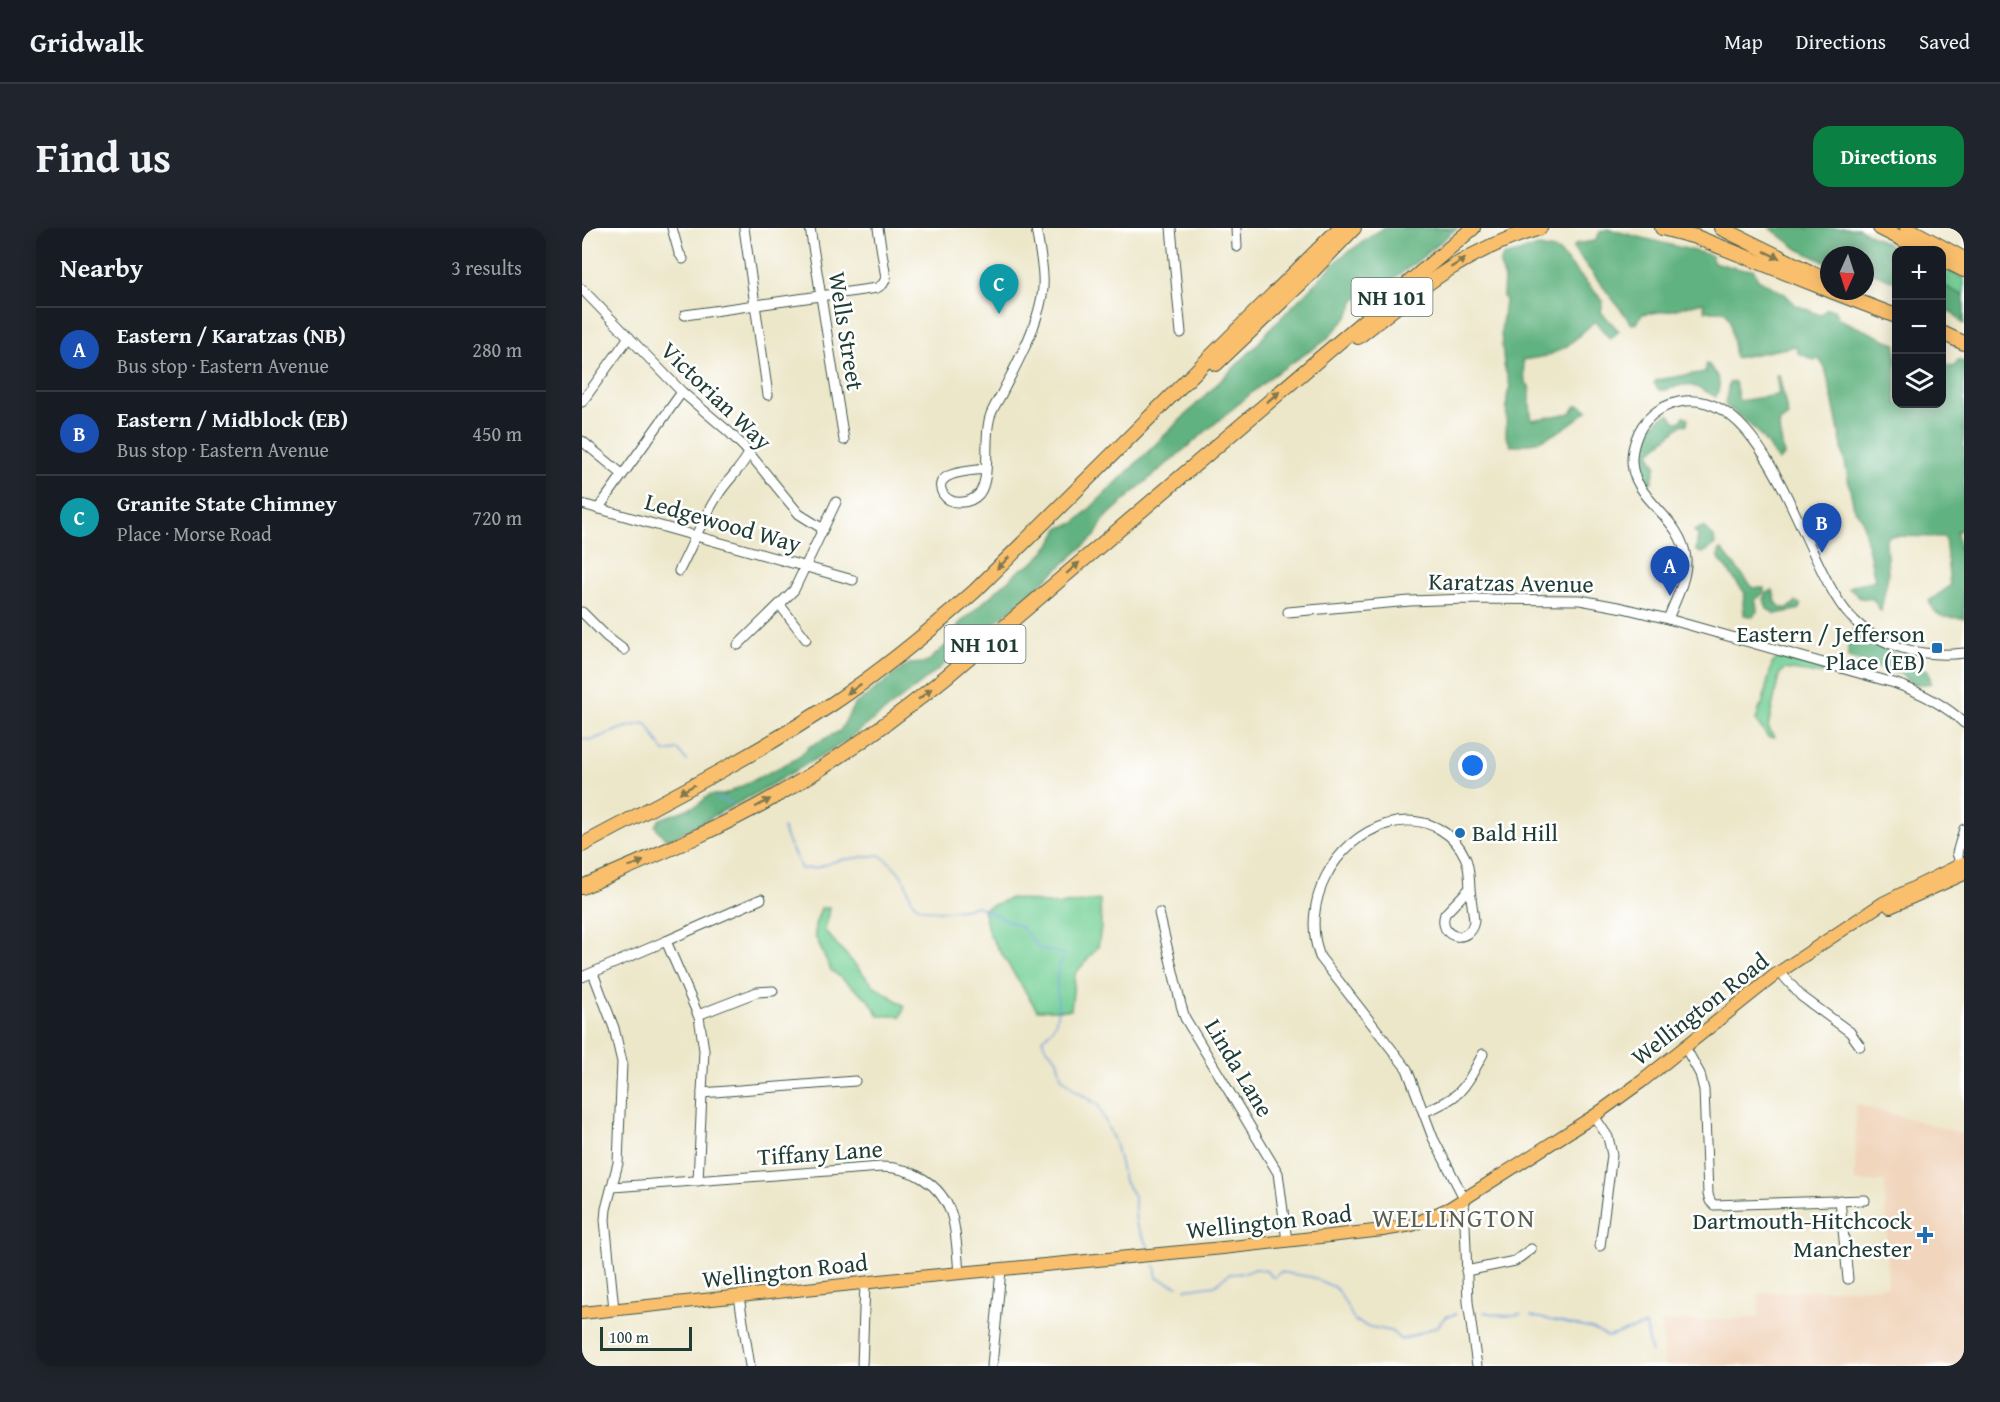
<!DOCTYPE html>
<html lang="en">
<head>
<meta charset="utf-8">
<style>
	body { margin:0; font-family:"Gentium Book Plus",serif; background:#20242c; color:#f1f3f6 }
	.controls { position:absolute; right:18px; top:18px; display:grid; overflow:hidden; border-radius:12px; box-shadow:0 3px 15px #0003 }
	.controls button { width:54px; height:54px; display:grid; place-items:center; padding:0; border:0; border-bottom:2px solid #363941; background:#171b24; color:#f1f3f6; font:30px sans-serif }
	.compass { position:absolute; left:1238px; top:18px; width:54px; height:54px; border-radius:50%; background:#171b24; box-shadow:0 3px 15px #0003; rotate:183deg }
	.scale { position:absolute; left:18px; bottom:15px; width:92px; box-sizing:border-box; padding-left:6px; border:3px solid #1f3d34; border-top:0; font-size:16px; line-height:21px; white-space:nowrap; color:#1f3d34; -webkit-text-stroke:4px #fff; paint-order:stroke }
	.you { position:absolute; left:891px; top:538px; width:21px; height:21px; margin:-15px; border:4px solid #fff; border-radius:50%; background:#1a73e8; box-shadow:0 0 0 9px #1a73e833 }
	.badge { display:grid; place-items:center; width:39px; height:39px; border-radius:50%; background:#0b8043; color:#fff; font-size:20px; font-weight:700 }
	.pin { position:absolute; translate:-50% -50px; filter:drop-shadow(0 2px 3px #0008) }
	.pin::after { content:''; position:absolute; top:32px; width:21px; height:18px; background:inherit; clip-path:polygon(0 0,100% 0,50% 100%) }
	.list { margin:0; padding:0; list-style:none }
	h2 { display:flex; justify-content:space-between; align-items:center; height:78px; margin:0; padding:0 24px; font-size:26px }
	h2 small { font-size:20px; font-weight:400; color:#9ea1a6 }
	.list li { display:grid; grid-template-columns:39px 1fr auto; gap:18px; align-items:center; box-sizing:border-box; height:84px; padding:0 24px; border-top:2px solid #363941 }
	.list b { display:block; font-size:22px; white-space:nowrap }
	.list p { margin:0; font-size:20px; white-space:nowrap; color:#9ea1a6 }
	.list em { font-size:20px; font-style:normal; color:#9ea1a6 }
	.icon { flex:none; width:33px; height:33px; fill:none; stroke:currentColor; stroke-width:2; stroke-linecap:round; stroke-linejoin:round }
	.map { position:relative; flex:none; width:1382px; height:1138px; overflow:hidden; border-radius:18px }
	header { display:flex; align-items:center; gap:36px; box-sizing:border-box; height:84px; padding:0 30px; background:#171b24; border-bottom:2px solid #363941 }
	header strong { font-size:28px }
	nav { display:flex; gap:33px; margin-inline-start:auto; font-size:21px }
	.intro { display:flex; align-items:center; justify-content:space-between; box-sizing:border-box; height:144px; padding:0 36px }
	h1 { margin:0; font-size:42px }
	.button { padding:15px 27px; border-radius:18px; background:#0b8043; color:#fff; font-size:21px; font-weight:700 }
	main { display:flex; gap:36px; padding:0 36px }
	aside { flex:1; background:#171b24; border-radius:18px; box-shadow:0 3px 15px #0003 }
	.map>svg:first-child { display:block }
	.built { fill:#f1d5bd }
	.green { fill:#76d098; stroke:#4a8666; stroke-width:1.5 }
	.forest { fill:#60b280; stroke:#40785a; stroke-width:1.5 }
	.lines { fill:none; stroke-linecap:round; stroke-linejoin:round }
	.stream { stroke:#73a2dc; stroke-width:1.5 }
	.minor-casing { stroke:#3e564a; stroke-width:11 }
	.major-casing { stroke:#3e564a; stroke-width:14 }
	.highway-casing { stroke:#3e564a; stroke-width:16 }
	.minor { stroke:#fff; stroke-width:9 }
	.major { stroke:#f9bf6d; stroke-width:12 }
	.highway { stroke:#f9bf6d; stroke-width:14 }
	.oneway { fill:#81784e }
	.poi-dot { fill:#1f6fb2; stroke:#fff; stroke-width:2 }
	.labels { text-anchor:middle; stroke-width:5; stroke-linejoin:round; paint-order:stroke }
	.shield { fill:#fff; stroke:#627771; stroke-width:1.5 }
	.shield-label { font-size:22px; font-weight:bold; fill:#1f3d34 }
	.street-label { font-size:24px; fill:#1f3d34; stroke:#fff }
	.poi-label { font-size:24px; fill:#1f3d34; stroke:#fff; text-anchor:end }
	.neighbourhood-label { font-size:26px; letter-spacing:1.5px; fill:#5c6052; stroke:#fff }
</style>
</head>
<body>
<header>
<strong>Gridwalk</strong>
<nav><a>Map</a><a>Directions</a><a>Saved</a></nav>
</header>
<div class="intro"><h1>Find us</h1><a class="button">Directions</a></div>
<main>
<aside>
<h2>Nearby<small>3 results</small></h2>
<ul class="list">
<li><span class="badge" style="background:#1a4fb4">A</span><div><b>Eastern / Karatzas (NB)</b><p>Bus stop · Eastern Avenue</p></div><em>280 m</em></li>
<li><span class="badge" style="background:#1a4fb4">B</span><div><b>Eastern / Midblock (EB)</b><p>Bus stop · Eastern Avenue</p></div><em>450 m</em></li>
<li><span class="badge" style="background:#0f9aa8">C</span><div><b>Granite State Chimney</b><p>Place · Morse Road</p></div><em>720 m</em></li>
</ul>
</aside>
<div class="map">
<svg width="1382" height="1138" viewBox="0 0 1382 1138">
	<rect width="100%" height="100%" fill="#fff"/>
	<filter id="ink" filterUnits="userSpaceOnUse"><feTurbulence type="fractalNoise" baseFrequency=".0167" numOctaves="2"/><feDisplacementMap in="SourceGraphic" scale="12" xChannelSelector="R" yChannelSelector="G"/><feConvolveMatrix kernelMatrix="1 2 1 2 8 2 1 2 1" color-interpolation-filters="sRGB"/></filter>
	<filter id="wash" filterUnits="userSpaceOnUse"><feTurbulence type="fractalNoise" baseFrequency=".008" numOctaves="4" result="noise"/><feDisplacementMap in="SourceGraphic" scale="24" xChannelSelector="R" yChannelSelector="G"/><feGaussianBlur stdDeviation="1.35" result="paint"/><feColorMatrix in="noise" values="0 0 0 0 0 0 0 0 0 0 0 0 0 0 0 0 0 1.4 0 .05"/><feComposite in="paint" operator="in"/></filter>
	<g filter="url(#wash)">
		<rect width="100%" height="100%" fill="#ede7ca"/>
		<path class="built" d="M1274,876l108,30v232h-300l-2,-44 97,-4 -1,-25 130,-6 -3,-105h-30z"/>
		<g class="green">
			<path d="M1360,39l22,12v17l-22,-11z"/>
			<path d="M1197,428l43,12 2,3 -4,3 -36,-5 -5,6 -11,52 6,10h-6l-12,-16 4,-14 2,-2 10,-41z"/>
			<path d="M429,670l47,7 42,-5 1,27 -3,20 -23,27 -4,36h-34l-48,-76 -6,-25z"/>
			<path d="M239,680h8l-4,23 48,54 32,21 -4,10h-22l-10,-16 -38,-30 -16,-34v-11z"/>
		</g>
		<g class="forest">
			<path d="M801,0h74c-31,26 -64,56 -102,72l-7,16 -23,25 -52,34 -135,113 -34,31 -9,17 -68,60 -102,84 -80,62 -92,53 -79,42 -9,2 -10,-13 5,-7 38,-14 11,-10h15l72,-36 14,-13 30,-15 14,-26 55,-41 17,-1 26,-23 7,-16 62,-55c14,-3 34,-28 38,-41l16,-5 181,-177 14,-17 71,-72z"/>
			<path d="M1188,0h88l41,22h-3v32l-31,-13v-14h-36v9l-31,-15z"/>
			<path d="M1025,1l104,26 2,7 27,7h13l5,10 27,15 11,11 24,10 7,-6 7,1 5,9 57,25v60h46v-41l8,4 5,-1 3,-6 6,2v168l-7,1 7,50v37c-19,-1 -27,2 -35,-17l21,-15 -5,-49 -55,-1 -4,4 2,35 -7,36 -8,-12 -13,-1 -11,-10 5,-3 21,-5 -13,-62 -8,-9 -19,-98 -10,-44 -7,-9 -4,2 -16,-7 -2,-7 -61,12 -5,-37 -5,-10h-20l-2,-9 -35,9 -26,3 -5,9 -5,1 -59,-76 3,-4 19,-3 5,-9z"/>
			<path d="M957,19l19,4 45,50 -2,11 18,19 -9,8 -15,-18 -28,25 -20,10 -24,4 2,22 4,4c2,12 0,22 3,34l39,-7 5,-7 3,-1 9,5c-24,20 -45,34 -77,36l-5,-10 1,-39 3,-11 -6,-21 -3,-33 4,-32 -2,-4 1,-19 -4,-12 3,-9z"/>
			<path d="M1360,57l22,11v28l-12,-12 -10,-1z"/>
			<path d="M1124,136l3,1c9,11 14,17 7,32 -9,-5 -22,-13 -33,-12 -9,1 -15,7 -24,5l-5,-7 3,-3 48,-8z"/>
			<path d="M1194,147h3l9,41 -8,6 -1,6 5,28 -6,5c-18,-29 -26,-36 -53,-56l4,-22 6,-1 4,19 38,-6 2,-2z"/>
			<path d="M1087,186l7,8 5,-1 3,-5 4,2 -1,7 -4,-1 -32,27 -1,4 6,10 -4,16 -3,4c-3,-9 -7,-19 -7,-28 0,-17 10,-38 27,-43z"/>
			<path d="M1121,299l11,10 1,8 -12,8 -7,-2 2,-16 -4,-4z"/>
			<path d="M1140,322l31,38h11v5l-9,7 3,10 -5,7 -9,-2 -1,-13 2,-9 -26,-34v-8z"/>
			<path d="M1191,362l3,12 5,6h7l8,-6 5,3 -1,4 -24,5 -9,-5 -3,-10 3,-6z"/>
			<path d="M1273,400l23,18 22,10 6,12 22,2 3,13c-11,3 -21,2 -28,-8l-55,-17v-19z"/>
		</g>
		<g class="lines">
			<g class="stream">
				<path d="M0,511l10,1 31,-12 23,-5 18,29 14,-2 9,11"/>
				<path d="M134,570l16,5"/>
				<path d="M201,600c3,15 13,26 18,41l15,-1 23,-8 41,-5c10,7 20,16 25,27 3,6 4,12 7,18 9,17 50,10 65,6l44,21 19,22 24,5c-2,7 -7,16 -7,23 -1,25 8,44 -15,63l3,6 12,13 4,18 14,13 23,15 17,38 9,37 10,16 2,29 13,22"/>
				<path d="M573,1037l2,13 21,8"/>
				<path d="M604,1061l29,-4 14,-11 16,-1 10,-4 10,1 9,8 6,-6 31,5 23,10 5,5 16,29 11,5 25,5 10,9 37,-14 7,-9 11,-3"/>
				<path d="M902,1084l21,4 16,-2"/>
				<path d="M949,1088l61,13 16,8 38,-12 5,28"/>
			</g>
		</g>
	</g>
	<g filter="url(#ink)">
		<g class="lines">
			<defs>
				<g id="minor">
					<path d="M90,0l7,25 4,6"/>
					<path d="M162,0l24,167"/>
					<path d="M228,0l34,212"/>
					<path d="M589,0l10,105"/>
					<path d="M654,0l1,19"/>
					<path d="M0,61l100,103 47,40 15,15 55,67 24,15"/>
					<path d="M103,87l192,-27 6,-4 3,-6 -8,-50"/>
					<path d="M0,174l47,-65"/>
					<path d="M0,213l40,33"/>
					<path d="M403,241c-12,2 -55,2 -42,25 8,12 27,10 36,0 13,-17 4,-56 11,-77 2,-8 8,-16 12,-24 15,-30 34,-63 40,-97 4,-21 -3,-47 -6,-68"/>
					<path d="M0,276l271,76"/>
					<path d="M16,281l84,-117"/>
					<path d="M97,343c13,-25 23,-52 39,-76 9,-15 24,-27 31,-42"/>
					<path d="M198,377l26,34"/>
					<path d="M0,384l25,25 17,13"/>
					<path d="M706,384l122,-11 57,-2 113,1 43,8 45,11 226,64c26,9 50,21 70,40"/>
					<path d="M1086,391c7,-18 19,-40 18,-60 -4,-49 -71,-63 -50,-120 6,-19 23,-33 43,-37 90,-18 125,167 172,215 29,31 73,41 113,36"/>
					<path d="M156,417l56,-55 42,-88"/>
					<path d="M1380,641l-5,-16 7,-24"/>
					<path d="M888,660l-25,26c-8,24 25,32 29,7 -1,-11 -3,-22 -4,-32 -1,-11 0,-22 -5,-32 -5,-11 -14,-21 -24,-27 -16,-10 -36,-11 -54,-6 -54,16 -87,80 -67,133l87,112 26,69 31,60 4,104 9,64"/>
					<path d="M577,685l22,92 4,13 93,155 9,68"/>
					<path d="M84,713l95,-42"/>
					<path d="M1198,744l21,24 49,36 10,14"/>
					<path d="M11,745l21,55 8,34 -4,101 -12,46 -1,11 9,89"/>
					<path d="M0,749l84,-36 33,76 5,33 -6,131"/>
					<path d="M116,787l59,-23 16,-1"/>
					<path d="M1103,819l15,27 4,16 4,104 2,7 4,4 151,-5"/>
					<path d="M120,865l153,-12"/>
					<path d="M842,884c38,-15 40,-23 59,-58"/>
					<path d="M1012,888l14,21 4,18 -12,91"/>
					<path d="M31,959l268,-20c30,0 59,16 70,46 6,18 6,41 8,60"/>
					<path d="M1258,972l8,79"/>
					<path d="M884,1043l49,-10 16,-12"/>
					<path d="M157,1069l11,69"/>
					<path d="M280,1138l3,-83"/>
					<path d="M410,1138l9,-96"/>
				</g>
				<g id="major">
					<path d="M1308,679l74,-33"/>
					<path d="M0,1085l326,-35 315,-30 160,-18 29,-5 38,-17 144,-92 47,-34 134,-107 108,-72 81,-40"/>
				</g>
				<g id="highway">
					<path d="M1080,0l34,9 133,53"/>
					<path d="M1139,0l105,52"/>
					<path d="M1298,0l44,22"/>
					<path d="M1325,0l57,31"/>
					<path d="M1360,31l22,11"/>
					<path d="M1249,63l65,25"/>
					<path d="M1360,105l22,10"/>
					<path d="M776,109c61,-48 106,-87 182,-109"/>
					<path d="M634,136l88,-84 50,-52"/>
					<path d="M0,617c84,-45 170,-88 250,-141 51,-34 97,-72 143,-113l365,-363"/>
					<path d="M0,659c64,-28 129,-54 190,-89 62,-35 120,-77 175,-122l526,-448"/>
				</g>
			</defs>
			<use href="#minor" class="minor-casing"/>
			<use href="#major" class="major-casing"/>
			<use href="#highway" class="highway-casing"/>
			<use href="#minor" class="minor"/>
			<use href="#major" class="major"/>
			<use href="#highway" class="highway"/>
		</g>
		<defs><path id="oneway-solid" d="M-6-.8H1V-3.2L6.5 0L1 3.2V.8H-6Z" transform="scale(1.5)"/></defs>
		<g class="oneway">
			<use href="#oneway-solid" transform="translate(1190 27) rotate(25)"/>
			<use href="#oneway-solid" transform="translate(876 35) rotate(-32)"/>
			<use href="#oneway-solid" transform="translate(691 169) rotate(-40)"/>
			<use href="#oneway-solid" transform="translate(421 335) rotate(136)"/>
			<use href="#oneway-solid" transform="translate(491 340) rotate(-41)"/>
			<use href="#oneway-solid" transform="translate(272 461) rotate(145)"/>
			<use href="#oneway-solid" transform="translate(343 466) rotate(-39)"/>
			<use href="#oneway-solid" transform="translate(105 561) rotate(152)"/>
			<use href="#oneway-solid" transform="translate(181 575) rotate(-28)"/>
			<use href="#oneway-solid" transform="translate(54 636) rotate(-23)"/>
		</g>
	</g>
	<g class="poi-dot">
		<rect x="1349" y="414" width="12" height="12" rx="3"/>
		<circle cx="878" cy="605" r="6"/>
		<path d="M1340 998h6v6h6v6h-6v6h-6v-6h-6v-6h6z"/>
	</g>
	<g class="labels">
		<g class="shield">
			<rect x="769.5" y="50" width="81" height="38" rx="4.5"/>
			<rect x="362.5" y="397" width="81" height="38" rx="4.5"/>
		</g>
		<g class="shield-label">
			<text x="810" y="77">NH 101</text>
			<text x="403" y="424">NH 101</text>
		</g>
		<g class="street-label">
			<text transform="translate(264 103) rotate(81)" y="8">Wells Street</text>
			<text transform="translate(134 168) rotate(44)" y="8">Victorian Way</text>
			<text transform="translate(141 295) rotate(16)" y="8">Ledgewood Way</text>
			<text transform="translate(929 355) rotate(1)" y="8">Karatzas Avenue</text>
			<text transform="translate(1118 781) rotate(-38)" y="8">Wellington Road</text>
			<text transform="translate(657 840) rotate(59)" y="8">Linda Lane</text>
			<text transform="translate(238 925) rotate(-4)" y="8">Tiffany Lane</text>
			<text transform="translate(687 994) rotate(-6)" y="8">Wellington Road</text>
			<text transform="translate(203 1043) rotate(-6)" y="8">Wellington Road</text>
		</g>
		<g class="poi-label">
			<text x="1343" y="414">Eastern / Jefferson<tspan x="1343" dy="28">Place (EB)</tspan></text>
			<text x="890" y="613" text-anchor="start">Bald Hill</text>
			<text x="1330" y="1001">Dartmouth-Hitchcock<tspan x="1330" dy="28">Manchester</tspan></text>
		</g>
		<g class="neighbourhood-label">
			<text x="872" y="999">WELLINGTON</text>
		</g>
	</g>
</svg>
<div class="controls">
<button>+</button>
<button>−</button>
<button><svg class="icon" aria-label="layers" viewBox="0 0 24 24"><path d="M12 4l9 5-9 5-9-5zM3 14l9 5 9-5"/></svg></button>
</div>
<svg class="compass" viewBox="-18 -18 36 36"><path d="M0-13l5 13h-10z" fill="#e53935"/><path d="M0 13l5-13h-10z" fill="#9ea1a6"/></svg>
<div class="scale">100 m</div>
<div class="you"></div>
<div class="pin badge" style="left:1088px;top:368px;background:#1a4fb4">A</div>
<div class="pin badge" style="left:1240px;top:325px;background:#1a4fb4">B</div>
<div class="pin badge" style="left:417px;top:86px;background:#0f9aa8">C</div>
</div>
</main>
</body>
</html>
